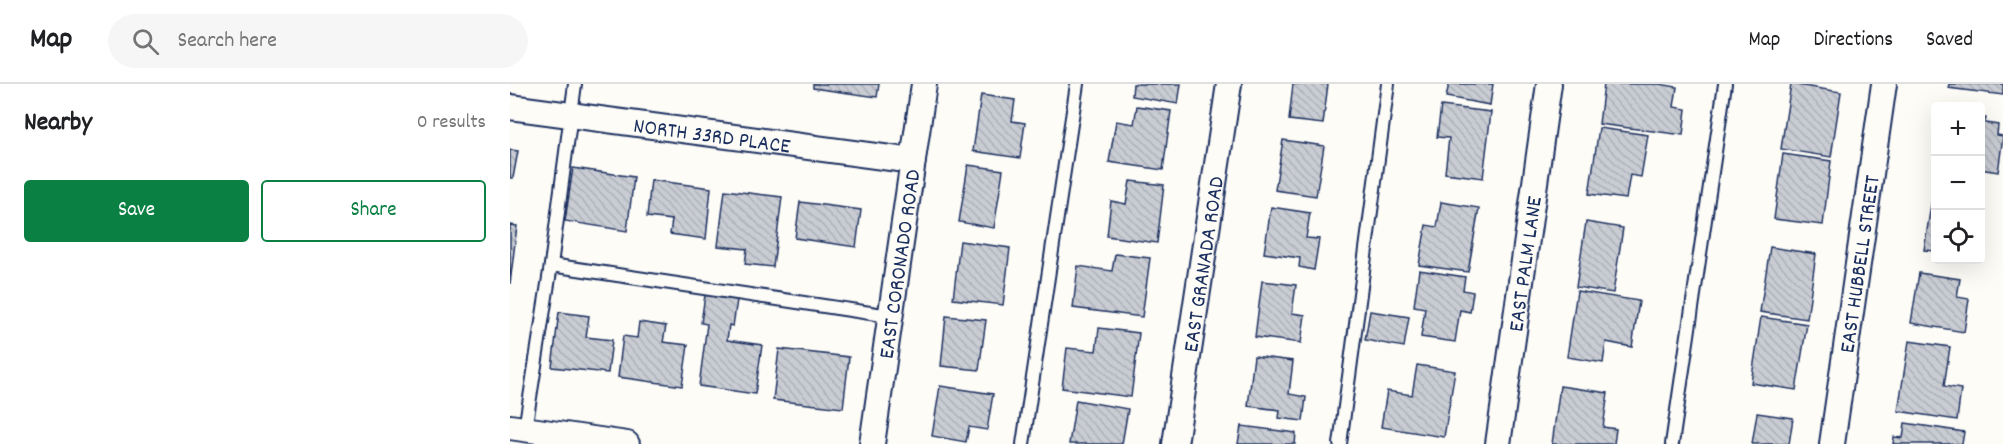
<!DOCTYPE html>
<html lang="en">
<head>
<meta charset="utf-8">
<style>
	body { margin:0; font-family:Dekko,sans-serif; background:#f6f6f6; color:#202124 }
	.controls { position:absolute; right:18px; top:18px; display:grid; overflow:hidden; border-radius:6px; box-shadow:0 6px 24px #0002 }
	.controls button { width:54px; height:54px; display:grid; place-items:center; padding:0; border:0; border-bottom:2px solid #e0e0e0; background:#fff; color:#202124; font:30px sans-serif }
	.list { margin:0; padding:0; list-style:none }
	h2 { display:flex; justify-content:space-between; align-items:center; height:78px; margin:0; padding:0 24px; font-size:26px }
	h2 small { font-size:20px; font-weight:400; color:#757577 }
	.actions { display:flex; gap:12px; padding:18px 24px }
	.actions a { flex:1; padding:14px 0; border:2px solid #0b8043; border-radius:6px; text-align:center; font-size:21px; color:#0b8043 }
	.actions .main { background:#0b8043; color:#fff }
	.icon { flex:none; width:33px; height:33px; fill:none; stroke:currentColor; stroke-width:2; stroke-linecap:round; stroke-linejoin:round }
	.map { position:relative; flex:none; width:1493px; height:360px; overflow:hidden }
	header { display:flex; align-items:center; gap:36px; box-sizing:border-box; height:84px; padding:0 30px; background:#fff; border-bottom:2px solid #e0e0e0 }
	header strong { font-size:28px }
	nav { display:flex; gap:33px; margin-inline-start:auto; font-size:21px }
	.search { width:420px; height:54px; background:#f6f6f6; display:flex; align-items:center; gap:15px; box-sizing:border-box; padding:0 21px; border-radius:33px; color:#757577; font-size:22px }
	main { display:flex }
	aside { flex:1; background:#fff }
	.map>svg:first-child { display:block }
	.building { fill:url(#building-back-hatch); stroke:#1b2f5e; stroke-width:1.5 }
	.lines { fill:none; stroke-linecap:round; stroke-linejoin:round }
	.service-casing { stroke:#1b2f5e; stroke-width:16 }
	.minor-casing { stroke:#1b2f5e; stroke-width:28 }
	.service { stroke:#fdfcf7; stroke-width:12 }
	.minor { stroke:#fdfcf7; stroke-width:24 }
	.labels { text-anchor:middle; stroke-width:4.5; stroke-linejoin:round; paint-order:stroke }
	.street-label { font-size:22px; fill:#1b2f5e; stroke:#fdfcf7 }
</style>
</head>
<body>
<header>
<strong>Map</strong>
<div class="search"><svg class="icon" aria-label="search" viewBox="0 0 24 24"><circle cx="10" cy="10" r="6"/><path d="M15 15l6 6"/></svg>Search here</div>
<nav><a>Map</a><a>Directions</a><a>Saved</a></nav>
</header>
<main>
<aside>
<h2>Nearby<small>0 results</small></h2>
<ul class="list">
</ul>
<div class="actions"><a class="main">Save</a><a>Share</a></div>
</aside>
<div class="map">
<svg width="1493" height="360" viewBox="0 0 1493 360">
	<defs>
		<pattern id="building-back-hatch" width="6" height="6" patternUnits="userSpaceOnUse" patternTransform="scale(1.5)"><rect width="6" height="6" fill="#c9ccd3"/><path d="M-1 5l2 2M0 0l6 6M5-1l2 2" fill="none" stroke="#acb0b8"/></pattern>
	</defs>
	<rect width="100%" height="100%" fill="#fdfcf7"/>
	<filter id="ink" filterUnits="userSpaceOnUse"><feTurbulence type="fractalNoise" baseFrequency=".0167" numOctaves="2"/><feDisplacementMap in="SourceGraphic" scale="12" xChannelSelector="R" yChannelSelector="G"/><feConvolveMatrix kernelMatrix="1 2 1 2 8 2 1 2 1" color-interpolation-filters="sRGB"/></filter>
	<g filter="url(#ink)">
		<g class="building">
			<path d="M303,0h66l-2,13 -64,-9z"/>
			<path d="M623,0h48l-3,20 -46,-8z"/>
			<path d="M783,0h35l-5,40 -34,-4z"/>
			<path d="M939,0h44l-3,21 -44,-8z"/>
			<path d="M1094,0h55l18,3 -3,20 12,2 -3,26 -84,-11z"/>
			<path d="M1281,0l50,8 -10,65 -50,-8z"/>
			<path d="M1439,0h54v11l-55,-7z"/>
			<path d="M471,11l34,5 -3,21 13,2 -5,35 -47,-7z"/>
			<path d="M627,22l34,5 -8,59 -54,-8 7,-41 18,3z"/>
			<path d="M931,22l50,6 -8,66 -38,-5 4,-35 -12,-1z"/>
			<path d="M1470,33l6,1 -1,5 13,2 -1,10 6,1 -5,36 -18,-3z"/>
			<path d="M1089,44l49,7 -7,42 -11,-2 -4,24 -37,-5z"/>
			<path d="M773,56l41,6 -8,50 -41,-6z"/>
			<path d="M0,66l8,1 -5,27h-3z"/>
			<path d="M1273,70l48,7 -8,64 -49,-6z"/>
			<path d="M458,81l35,5 -9,58 -35,-6z"/>
			<path d="M63,84l61,9 -7,54 -62,-10z"/>
			<path d="M141,96l60,8 -5,51 -36,-5 2,-14 -25,-3z"/>
			<path d="M620,97l34,4 -7,58 -50,-7 4,-35 15,3z"/>
			<path d="M215,106l57,7 -9,70 -28,-3 2,-15 -29,-3z"/>
			<path d="M1423,108h3v59l-12,-1z"/>
			<path d="M290,118l61,8 -5,37 -61,-9z"/>
			<path d="M931,118l38,6 -11,64 -49,-7 7,-40 11,2z"/>
			<path d="M761,123l39,6 -4,25 13,1 -5,31 -15,-3 1,-9 -36,-5z"/>
			<path d="M1076,138l37,6 -10,65 -37,-6z"/>
			<path d="M0,141l7,1 -7,58z"/>
			<path d="M450,157l50,7 -7,57 -50,-6z"/>
			<path d="M1260,163l46,7 -9,65 -47,-7z"/>
			<path d="M605,170l35,4 -8,59 -69,-9 5,-42 34,5z"/>
			<path d="M909,186l46,7 -2,13 10,2 -3,20 -10,-2 -5,32 -34,-5 4,-29 -11,-2z"/>
			<path d="M1409,189l41,6 -3,18 12,2 -5,33 -53,-9z"/>
			<path d="M752,197l34,4 -4,28 13,2 -4,28 -46,-6z"/>
			<path d="M1067,207l62,10 -7,46 -26,-5 -3,21 -36,-6z"/>
			<path d="M195,211l32,5 -4,26 -4,-1 -2,15 35,5 -7,49 -56,-8 8,-62 -6,-1z"/>
			<path d="M860,227l39,6 -5,30 -39,-7z"/>
			<path d="M49,228l30,4 -3,21 26,3 -4,33 -56,-6z"/>
			<path d="M436,232l40,4 -7,50 -38,-4z"/>
			<path d="M1251,233l46,7 -11,66 -45,-7z"/>
			<path d="M129,238l27,4 -3,16 25,3 -6,41 -64,-9 5,-41 14,2z"/>
			<path d="M589,244l40,5 -8,64 -69,-9 5,-40 29,3z"/>
			<path d="M1399,257l41,6 -6,39 17,3 -4,31 -59,-9z"/>
			<path d="M269,265l70,8 -6,51 -70,-8z"/>
			<path d="M744,272l39,5 -4,33 17,3 -3,24 -24,-3 1,-8 -32,-4z"/>
			<path d="M907,281l38,6 -11,66 -63,-10 6,-36 25,4z"/>
			<path d="M430,302l53,8 -6,36 -18,-3 -3,15 -34,-6z"/>
			<path d="M1050,302l48,7 -5,34 13,2 -2,15h-62z"/>
			<path d="M566,316l52,9 -6,35h-53z"/>
			<path d="M1247,329l36,5 -4,26h-37z"/>
			<path d="M1395,339l59,9 -2,12h-69l1,-7 9,1z"/>
			<path d="M731,342l55,7 -1,11h-57z"/>
		</g>
		<g class="lines">
			<defs>
				<g id="service">
					<path d="M41,181l339,51"/>
					<path d="M15,345l26,-164 24,-181"/>
					<path d="M513,360l54,-360"/>
					<path d="M830,360l48,-360"/>
					<path d="M1162,360l53,-360"/>
				</g>
				<g id="minor">
					<path id="s1" d="M0,23l403,54"/>
					<path d="M0,343l117,17"/>
					<path id="s2" d="M362,360l52,-360"/>
					<path id="s3" d="M665,360l54,-360"/>
					<path id="s4" d="M988,360l51,-360"/>
					<path id="s5" d="M1322,360l52,-360"/>
				</g>
			</defs>
			<use href="#service" class="service-casing"/>
			<use href="#minor" class="minor-casing"/>
			<use href="#service" class="service"/>
			<use href="#minor" class="minor"/>
		</g>
	</g>
	<g class="labels">
		<g class="street-label">
			<text dy="8" stroke="none"><textPath href="#s1" startOffset="204">NORTH 33RD PLACE</textPath></text>
			<text dy="8" stroke="none"><textPath href="#s2" startOffset="182">EAST CORONADO ROAD</textPath></text>
			<text dy="8" stroke="none"><textPath href="#s3" startOffset="182">EAST GRANADA ROAD</textPath></text>
			<text dy="8" stroke="none"><textPath href="#s4" startOffset="182">EAST PALM LANE</textPath></text>
			<text dy="8" stroke="none"><textPath href="#s5" startOffset="182">EAST HUBBELL STREET</textPath></text>
		</g>
	</g>
</svg>
<div class="controls">
<button>+</button>
<button>−</button>
<button><svg class="icon" aria-label="locate" viewBox="0 0 24 24"><circle cx="12" cy="12" r="6"/><path d="M12 2v4M12 18v4M2 12h4M18 12h4"/></svg></button>
</div>
</div>
</main>
</body>
</html>
